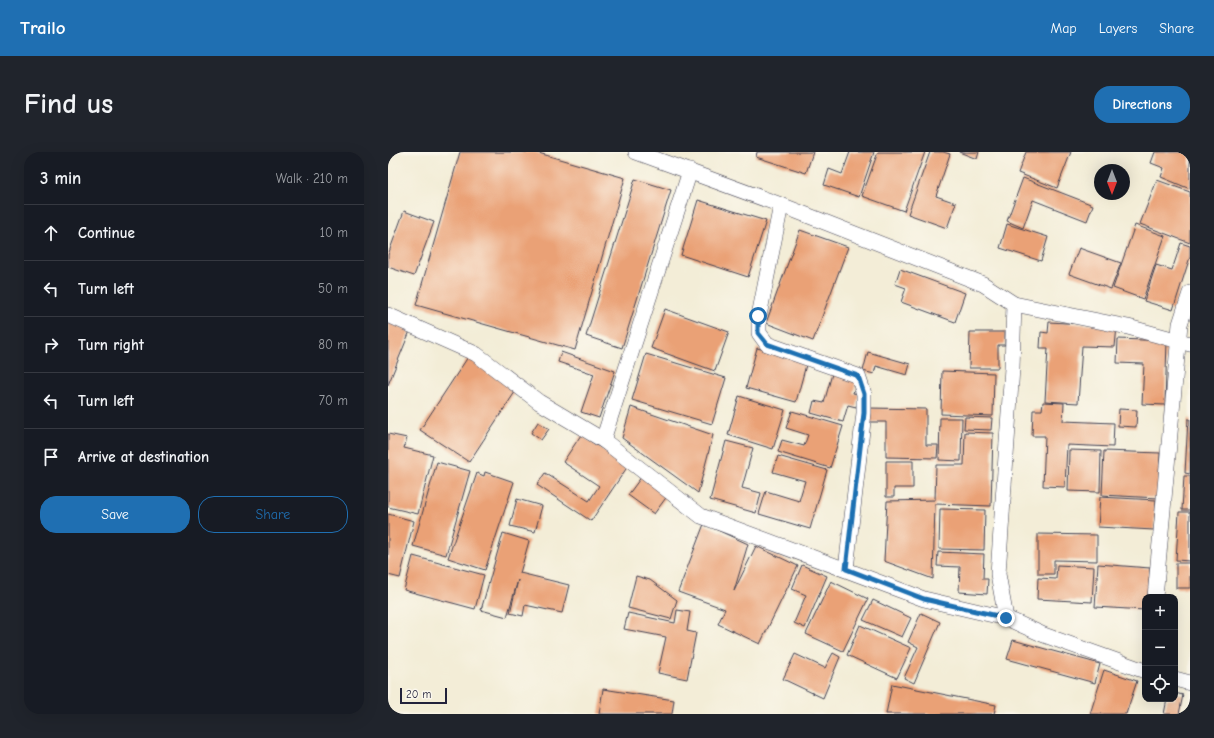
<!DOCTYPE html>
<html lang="en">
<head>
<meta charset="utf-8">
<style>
	body { margin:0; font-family:"Comic Neue",sans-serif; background:#20242c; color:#f1f3f6 }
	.controls { position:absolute; right:12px; bottom:12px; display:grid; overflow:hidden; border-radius:8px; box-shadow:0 4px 16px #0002 }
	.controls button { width:36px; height:36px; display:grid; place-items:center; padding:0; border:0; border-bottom:1px solid #363941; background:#171b24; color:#f1f3f6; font:20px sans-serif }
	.compass { position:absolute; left:706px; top:12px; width:36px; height:36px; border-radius:50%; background:#171b24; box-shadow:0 4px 16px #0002; rotate:180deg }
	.scale { position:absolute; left:12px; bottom:10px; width:47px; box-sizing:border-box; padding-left:4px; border:2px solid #22223b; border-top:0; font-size:11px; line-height:14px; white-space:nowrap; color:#22223b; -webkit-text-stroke:3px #fbf7ec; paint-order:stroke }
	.stop { position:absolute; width:12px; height:12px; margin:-9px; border:3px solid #1f6fb2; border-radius:50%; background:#fff }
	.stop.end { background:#1f6fb2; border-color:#fff; box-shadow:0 1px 4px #0008 }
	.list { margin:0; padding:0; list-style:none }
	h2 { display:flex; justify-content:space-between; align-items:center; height:52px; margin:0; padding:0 16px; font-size:17px }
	h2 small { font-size:13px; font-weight:400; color:#9ea1a6 }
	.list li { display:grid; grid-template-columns:26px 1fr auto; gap:12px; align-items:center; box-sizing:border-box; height:56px; padding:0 16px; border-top:1px solid #363941 }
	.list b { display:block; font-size:15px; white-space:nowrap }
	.list em { font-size:13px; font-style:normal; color:#9ea1a6 }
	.actions { display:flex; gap:8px; padding:12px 16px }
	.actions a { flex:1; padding:9px 0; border:1px solid #1f6fb2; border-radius:16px; text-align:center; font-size:14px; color:#1f6fb2 }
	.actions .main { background:#1f6fb2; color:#fff }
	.icon { flex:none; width:22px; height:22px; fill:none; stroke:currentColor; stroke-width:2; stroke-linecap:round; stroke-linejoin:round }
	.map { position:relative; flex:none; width:802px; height:562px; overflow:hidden; border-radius:16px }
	header { display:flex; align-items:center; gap:24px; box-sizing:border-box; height:56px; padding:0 20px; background:#1f6fb2; color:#fff }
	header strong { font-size:19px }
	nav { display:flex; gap:22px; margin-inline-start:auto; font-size:14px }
	.intro { display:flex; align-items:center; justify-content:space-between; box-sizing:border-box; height:96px; padding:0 24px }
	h1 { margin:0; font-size:28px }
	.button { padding:10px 18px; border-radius:16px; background:#1f6fb2; color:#fff; font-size:14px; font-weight:700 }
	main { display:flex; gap:24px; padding:0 24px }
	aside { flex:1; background:#171b24; border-radius:16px; box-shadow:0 4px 16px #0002 }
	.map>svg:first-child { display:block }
	.building { fill:#eaa176 }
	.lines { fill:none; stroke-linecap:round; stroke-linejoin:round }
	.minor-casing { stroke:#414052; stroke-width:16 }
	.minor { stroke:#fff; stroke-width:15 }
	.route { stroke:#1f6fb2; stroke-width:5 }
</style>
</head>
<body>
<header>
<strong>Trailo</strong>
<nav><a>Map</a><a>Layers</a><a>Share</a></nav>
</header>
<div class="intro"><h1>Find us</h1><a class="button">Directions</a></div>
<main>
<aside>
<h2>3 min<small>Walk · 210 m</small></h2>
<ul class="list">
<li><svg class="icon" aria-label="ahead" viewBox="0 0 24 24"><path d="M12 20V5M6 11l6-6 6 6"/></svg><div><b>Continue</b></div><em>10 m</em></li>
<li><svg class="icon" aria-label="left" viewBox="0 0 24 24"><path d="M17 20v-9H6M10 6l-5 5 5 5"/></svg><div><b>Turn left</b></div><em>50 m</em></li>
<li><svg class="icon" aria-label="right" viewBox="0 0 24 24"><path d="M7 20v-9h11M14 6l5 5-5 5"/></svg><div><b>Turn right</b></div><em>80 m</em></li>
<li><svg class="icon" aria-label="left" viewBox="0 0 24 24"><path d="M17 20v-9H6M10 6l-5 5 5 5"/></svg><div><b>Turn left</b></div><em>70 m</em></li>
<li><svg class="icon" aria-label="arrive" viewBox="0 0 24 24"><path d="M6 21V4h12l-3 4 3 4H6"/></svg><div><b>Arrive at destination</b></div></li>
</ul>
<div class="actions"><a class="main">Save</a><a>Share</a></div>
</aside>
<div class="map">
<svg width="802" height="562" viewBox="0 0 802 562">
	<rect width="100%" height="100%" fill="#fbf7ec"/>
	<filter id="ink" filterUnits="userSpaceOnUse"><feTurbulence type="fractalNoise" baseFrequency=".025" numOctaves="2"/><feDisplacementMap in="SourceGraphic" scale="8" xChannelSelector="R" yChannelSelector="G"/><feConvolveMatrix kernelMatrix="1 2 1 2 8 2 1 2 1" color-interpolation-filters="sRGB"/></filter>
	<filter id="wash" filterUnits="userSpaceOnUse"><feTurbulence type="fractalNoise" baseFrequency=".012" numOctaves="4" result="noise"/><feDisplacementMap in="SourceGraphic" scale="16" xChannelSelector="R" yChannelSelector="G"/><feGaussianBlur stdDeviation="0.9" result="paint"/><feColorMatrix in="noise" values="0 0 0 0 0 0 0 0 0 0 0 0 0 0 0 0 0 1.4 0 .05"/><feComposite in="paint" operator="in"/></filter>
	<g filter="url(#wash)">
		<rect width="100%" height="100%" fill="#f3edd7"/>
		<g id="blocks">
			<g class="building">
				<path d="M72,0h75l90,26 -50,172 -159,-45z"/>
				<path d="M369,0h56l-7,21 -50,-16z"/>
				<path d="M462,0h24l-15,45 -35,-12 5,-16 13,5z"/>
				<path d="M490,0h47l-21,59 -42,-15z"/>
				<path d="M542,0h13l7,2 -14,42 20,7 -9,25 -39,-14z"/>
				<path d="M571,0h20l-2,7z"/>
				<path d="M638,0h45l-14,36 -39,-15z"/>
				<path d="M767,0h35v37l-29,-12 3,-9 -13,-5z"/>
				<path d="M635,26l70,27 -6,16 -54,-21 -10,28 -16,-7z"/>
				<path d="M247,27l36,11 -49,158 -36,-12z"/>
				<path d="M769,28l33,12v51l-50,-19z"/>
				<path d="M310,48l68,21 -18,56 -67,-22z"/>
				<path d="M16,59l30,11 -20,54 -26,-9v-12z"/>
				<path d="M619,72l41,13 -7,24 -41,-13z"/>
				<path d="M747,73l30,11 -22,63 -30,-11z"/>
				<path d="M412,78l48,17 -35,94 -47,-18z"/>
				<path d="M793,91l9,3v11l-17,53 -29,-9 12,-36 16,5z"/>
				<path d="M691,96l42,15 -10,26 -42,-15z"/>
				<path d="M512,117l65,24 -10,29 -54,-20 5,-14 -11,-4z"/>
				<path d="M277,157l64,23 -14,39 -64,-23z"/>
				<path d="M0,170l22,9 -22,54z"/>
				<path d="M661,170l68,4 -2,21 -33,-1 -4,57 -33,-2 3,-53h-8l1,-16 7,1z"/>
				<path d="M582,180h35v13h-7v23h-29z"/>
				<path d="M730,187l49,2 -2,64 -23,-1 2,-40 -27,-1z"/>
				<path d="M369,196l50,13 -11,41 -50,-14z"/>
				<path d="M173,200l54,19 -16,47 -18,-6 13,-38 -36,-12z"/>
				<path d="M480,200l42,12 -3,11 -31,-9 -2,8 -11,-3z"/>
				<path d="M258,202l80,24 -14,46 -80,-24z"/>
				<path d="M80,205l49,32 -48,73 -49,-32z"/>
				<path d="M445,218l25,7 -5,16 6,1 -3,13 -8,-2 -5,17 -32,-9 3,-12 10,2z"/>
				<path d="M554,219l52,2 -1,43 -52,-2z"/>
				<path d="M351,244l46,14 -12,39 -45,-14z"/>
				<path d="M655,250l21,1 -1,18 51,2 -1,24 -46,-2 -2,42 -22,-1 2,-50h-13l1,-26h9z"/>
				<path d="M243,255l82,28 -15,58 -76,-55z"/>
				<path d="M480,256l58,1v36h12l-1,13 -51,-1v-35h-18z"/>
				<path d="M731,257l18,1 -1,17 -18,-1z"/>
				<path d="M404,259l51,15 -13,42 -52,-16 4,-12 22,6 4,-11 -22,-7z"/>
				<path d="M577,265l27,1 -1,12 -27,-1z"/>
				<path d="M552,266h22l-1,43 -22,-1z"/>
				<path d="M800,267h2v55l-5,-1z"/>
				<path d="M150,270l11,7 -8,11 -10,-7z"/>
				<path d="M577,280l28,1 -2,73 -56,-2 -2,75 -49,-18 3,-60 48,-1 1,-35h28z"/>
				<path d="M0,282l19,4 -3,10 29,7 -15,59 -30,-7z"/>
				<path d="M193,283l47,31 -37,55 -54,-36 8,-12 44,28 10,-15 -36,-24z"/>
				<path d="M338,289l27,7 -11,40 19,5 -5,20 -46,-13z"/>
				<path d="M681,298l32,1 -1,41 -32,-1z"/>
				<path d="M716,299l56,2 -2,45 -56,-3z"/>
				<path d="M390,304l49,14 -17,59 -51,-15 7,-23 33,10 6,-20 -32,-9z"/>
				<path d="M498,309h27v27h-19v9h-8z"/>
				<path d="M49,310l33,9 -24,84 -33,-9z"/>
				<path d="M97,320l29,10 -29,88 -37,-12 29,-85 7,3z"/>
				<path d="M254,324l26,19 -14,19 -26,-19z"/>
				<path d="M796,324h6v34h-8z"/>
				<path d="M712,345l56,3 -2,30 -56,-3z"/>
				<path d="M129,347l25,7 -7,26 -25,-6z"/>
				<path d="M552,357l45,1 -1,40 -45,-1z"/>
				<path d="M791,360h11v49l-14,-1z"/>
				<path d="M0,362l26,7 -14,57 -12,-3z"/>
				<path d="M316,372l44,20 -14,47 22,-45 42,20 -38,78 -42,-20 7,-15 -47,-17z"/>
				<path d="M115,381l26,8 -9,32 49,12 -7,28 -37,-8 -2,11 -13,-3 8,-33 -11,37 -26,-7z"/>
				<path d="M650,382l59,1v26l-43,-1v14h-16z"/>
				<path d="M550,400l46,2 -1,25h5l-1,15 -28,-2 1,-25 -23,-1z"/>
				<path d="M25,404l71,19 -9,34 -71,-19z"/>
				<rect x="788" y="411" width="14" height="25"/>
				<path d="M710,412l52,4 -2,29h-3v13l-50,-3z"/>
				<path d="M414,413l25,11 -22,52 -11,-5 12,-28 -14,-6z"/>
				<path d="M669,413l37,2 -2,35 -55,-3 1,-21 18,1z"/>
				<path d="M248,424l14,4 27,20 -6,19 -43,-11z"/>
				<path d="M443,429l37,18 -25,52 -37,-17z"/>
				<path d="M485,448l38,18 -9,19 -39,-17z"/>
				<path d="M289,458l13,2 -3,19 9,2 -9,46 -29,-6 8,-36 -42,-8 4,-16 47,10z"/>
				<path d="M533,461l19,9 -26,61 -10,-5 14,-31 -10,-5z"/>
				<path d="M472,473l51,23 -14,30 -50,-23z"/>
				<path d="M625,488l87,24 -5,19 -88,-24z"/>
				<path d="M445,501l7,4 -17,41 -40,-19 12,-25 30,14z"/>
				<path d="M716,518l33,11 -11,33h-36z"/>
				<path d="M504,532l104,21 -2,9h-108z"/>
				<path d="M215,537l71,11 -2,14h-73z"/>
				<path d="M787,541l8,2 -4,19h-15l3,-15h8z"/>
			</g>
		</g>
	</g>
	<g filter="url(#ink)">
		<use href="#blocks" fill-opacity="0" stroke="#414052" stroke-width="1"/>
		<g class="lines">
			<defs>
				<g id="minor">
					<path d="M248,0l145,53 202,79 31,20 -2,64 -14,206 8,44 38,17 101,36"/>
					<path d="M393,53l-22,111v17l8,11 91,32 6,18v19l-18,156"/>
					<path d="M626,152l114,23 62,17"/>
					<path d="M0,163l88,39 63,48 64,38 98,76 223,83 82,19"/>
					<path d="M215,288l87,-269"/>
					<path d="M767,445l25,-273 10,-31"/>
					<path d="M787,527l15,4"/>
				</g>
			</defs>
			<use href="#minor" class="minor-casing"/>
			<use href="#minor" class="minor"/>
		</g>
	</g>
	<g class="lines" filter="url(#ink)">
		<path class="route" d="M370,164v17l9,11 91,32 6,18v19l-18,156 78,30 82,19"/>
	</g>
</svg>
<div class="controls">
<button>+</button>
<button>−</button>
<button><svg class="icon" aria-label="locate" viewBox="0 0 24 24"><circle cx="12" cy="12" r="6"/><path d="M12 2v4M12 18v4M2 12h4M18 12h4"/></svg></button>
</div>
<svg class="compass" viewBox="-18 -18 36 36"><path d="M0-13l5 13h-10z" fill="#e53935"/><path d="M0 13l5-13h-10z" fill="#9ea1a6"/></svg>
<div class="scale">20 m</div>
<div class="stop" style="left:370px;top:164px"></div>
<div class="stop end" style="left:618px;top:466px"></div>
</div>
</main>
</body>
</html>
